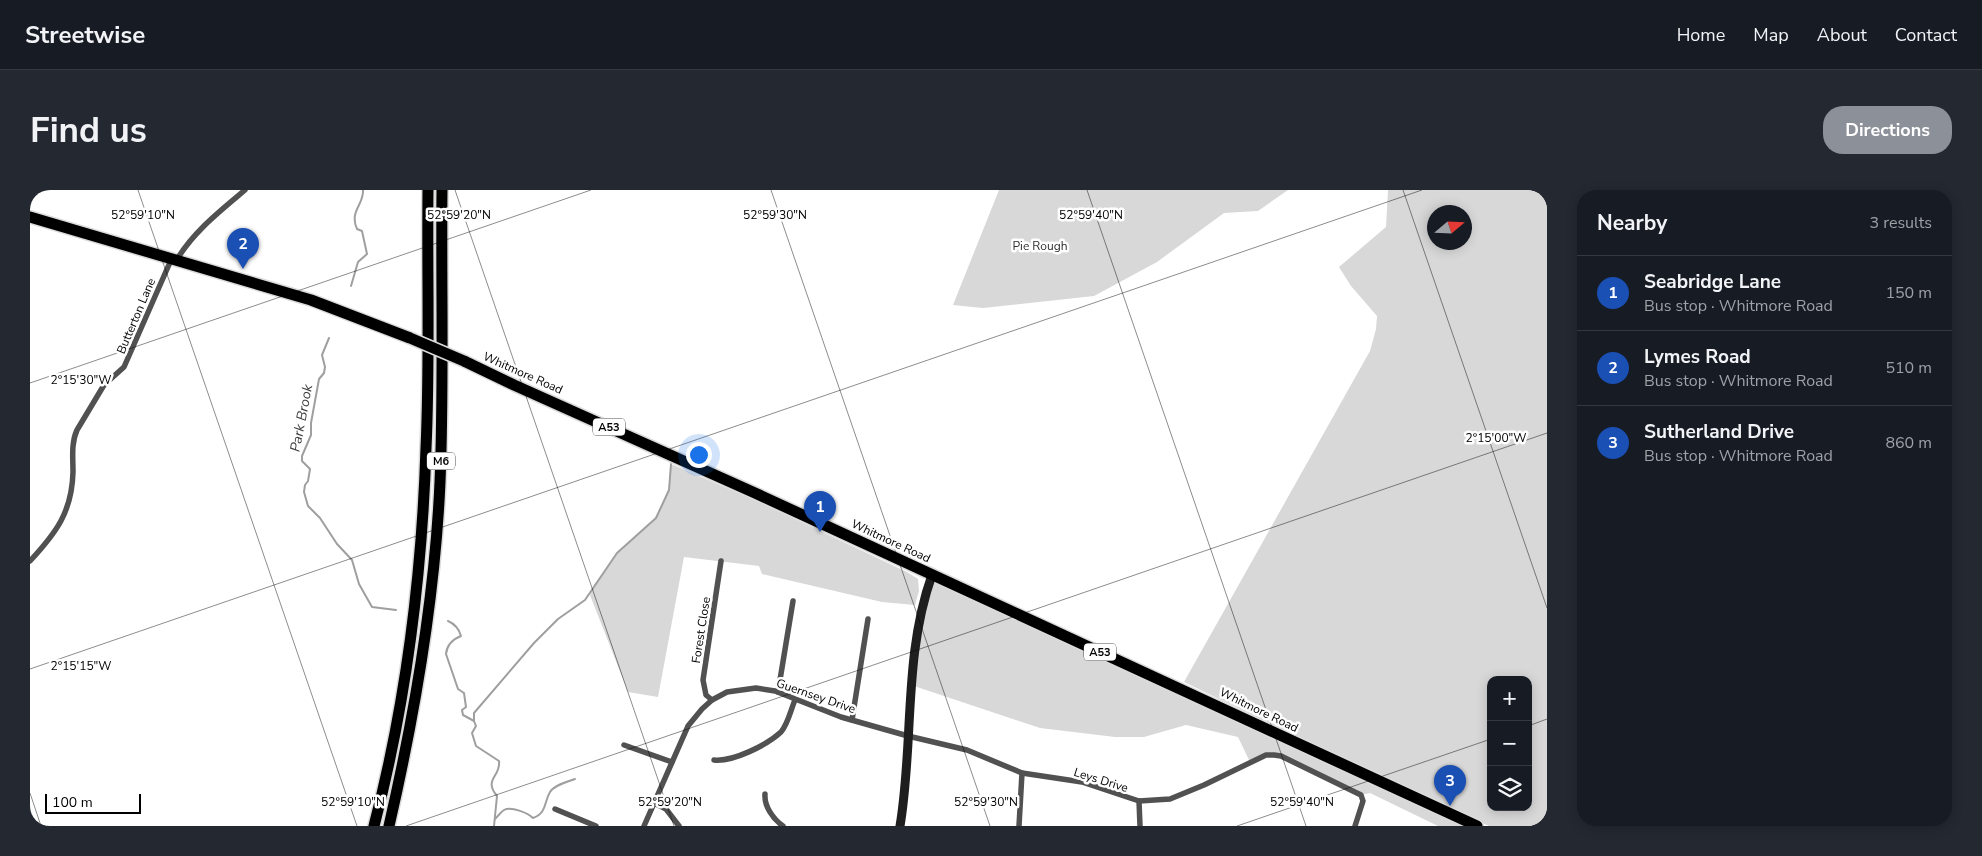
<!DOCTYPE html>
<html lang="en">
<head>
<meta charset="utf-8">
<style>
	body { margin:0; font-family:"Nunito Sans",sans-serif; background:#242831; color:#f1f3f6 }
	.controls { position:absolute; right:15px; bottom:15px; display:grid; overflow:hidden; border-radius:10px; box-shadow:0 2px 12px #0003 }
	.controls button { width:45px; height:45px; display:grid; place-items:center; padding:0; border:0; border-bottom:1px solid #363941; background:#171b24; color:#f1f3f6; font:25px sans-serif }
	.compass { position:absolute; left:1397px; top:15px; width:45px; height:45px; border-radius:50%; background:#171b24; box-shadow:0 2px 12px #0003; rotate:71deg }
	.scale { position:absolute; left:15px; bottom:12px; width:96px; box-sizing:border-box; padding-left:5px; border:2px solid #000; border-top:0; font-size:14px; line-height:18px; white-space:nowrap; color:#000; -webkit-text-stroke:4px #fff; paint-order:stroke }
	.you { position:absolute; left:668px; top:264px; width:18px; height:18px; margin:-12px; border:4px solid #fff; border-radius:50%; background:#1a73e8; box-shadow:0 0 0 8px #1a73e833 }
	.badge { display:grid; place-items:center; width:32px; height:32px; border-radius:50%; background:#8c9099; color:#fff; font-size:16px; font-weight:700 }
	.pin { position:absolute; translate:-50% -41px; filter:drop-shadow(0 1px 2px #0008) }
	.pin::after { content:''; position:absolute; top:26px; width:18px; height:15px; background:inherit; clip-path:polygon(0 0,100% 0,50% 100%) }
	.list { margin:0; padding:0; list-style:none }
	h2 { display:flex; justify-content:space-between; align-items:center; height:65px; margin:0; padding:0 20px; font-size:21px }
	h2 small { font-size:16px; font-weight:400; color:#9ea1a6 }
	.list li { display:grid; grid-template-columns:32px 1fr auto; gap:15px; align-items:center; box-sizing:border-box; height:75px; padding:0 20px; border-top:1px solid #363941 }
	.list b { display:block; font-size:19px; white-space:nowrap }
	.list p { margin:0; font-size:16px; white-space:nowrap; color:#9ea1a6 }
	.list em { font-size:16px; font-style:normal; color:#9ea1a6 }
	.icon { flex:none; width:28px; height:28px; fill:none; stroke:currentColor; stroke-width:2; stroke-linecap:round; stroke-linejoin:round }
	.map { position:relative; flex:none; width:1517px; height:636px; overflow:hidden; border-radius:20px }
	header { display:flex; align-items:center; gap:30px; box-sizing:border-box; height:70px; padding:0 25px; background:#171b24; border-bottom:1px solid #363941 }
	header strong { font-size:24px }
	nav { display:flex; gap:28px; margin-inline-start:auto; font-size:18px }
	.intro { display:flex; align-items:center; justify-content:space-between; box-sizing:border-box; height:120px; padding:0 30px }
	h1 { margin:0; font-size:35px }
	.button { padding:12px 22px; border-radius:20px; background:#8c9099; color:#fff; font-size:18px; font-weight:700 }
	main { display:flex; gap:30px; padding:0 30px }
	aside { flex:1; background:#171b24; border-radius:20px; box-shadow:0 2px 12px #0003 }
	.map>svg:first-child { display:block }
	.green { fill:#d8d8d8; fill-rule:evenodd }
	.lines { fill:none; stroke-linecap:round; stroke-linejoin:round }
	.stream { stroke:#9f9f9f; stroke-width:2 }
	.highway-casing { stroke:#dbdbdb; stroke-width:14 }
	.street { stroke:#515151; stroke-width:5.5 }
	.secondary { stroke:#1e1e1e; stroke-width:9 }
	.highway { stroke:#000; stroke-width:11 }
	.highway-bridge-casing { stroke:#dbdbdb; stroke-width:14; stroke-linecap:butt }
	.highway-bridge { stroke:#000; stroke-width:11 }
	.ticks { fill:none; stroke:#000; stroke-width:1; stroke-opacity:0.45 }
	.labels { text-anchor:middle; stroke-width:5; stroke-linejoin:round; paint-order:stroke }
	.shield { fill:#fff; stroke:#4c4c4c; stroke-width:1 }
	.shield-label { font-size:11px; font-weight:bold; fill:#000 }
	.park-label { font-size:12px; fill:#2f2f2f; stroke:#fff }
	.street-label { font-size:12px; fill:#000; stroke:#fff }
	.water-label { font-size:14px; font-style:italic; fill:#404040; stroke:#fff }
	.ticks-label { font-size:12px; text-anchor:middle; fill:#000; stroke:#fff; stroke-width:5; stroke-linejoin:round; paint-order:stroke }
</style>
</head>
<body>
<header>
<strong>Streetwise</strong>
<nav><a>Home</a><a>Map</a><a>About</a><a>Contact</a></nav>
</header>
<div class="intro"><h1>Find us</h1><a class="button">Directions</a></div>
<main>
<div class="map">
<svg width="1517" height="636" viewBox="0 0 1517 636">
	<rect width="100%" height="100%" fill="#fff"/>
	<g class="green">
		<path d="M969,0h289l-30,21 -34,2 -67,49 -63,34 -111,12 -30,-3z"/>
		<path d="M1358,0h159v636h-58l-63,-27 -242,-117 186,-331 6,-22 1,-13 -26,-30 -12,-19 47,-40zM1404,22h30v30h-30zM1461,490h37v127h-37z"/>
		<path d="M641,274l88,38 148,70 11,7 1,12 -4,14 -33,-3 -120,-28 -3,-8 -75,-9 -26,140 -30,-5 -38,-97 4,-10 23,-32 39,-35 13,-28z"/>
		<path d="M902,385l539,251h-33l-68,-33 -9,2 -87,-40 -24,7 -12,-25 -52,-12 -42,12h-29l-75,-9 -129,-43z"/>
	</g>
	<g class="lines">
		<g class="stream">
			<path d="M321,96l7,-24 9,-8 -5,-23 -5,-2c-8,-18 7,-24 6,-39"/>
			<path d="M299,148l-7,17 3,12 -1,6 -5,6 -8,44v12l-9,21v5l8,8 -2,12 -3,4 -1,7 4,14 12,12 17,26 15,16 7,24 13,23 24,3"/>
			<path d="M418,431c7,3 11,8 13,15 -8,3 -14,9 -15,18l12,35 6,4 2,14 -4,3 1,5 11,6 2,5 -4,7 4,13 23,15c2,16 -16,18 -2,35l-3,30"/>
			<path d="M444,531v-8l60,-70 24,-24 27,-19 32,-47 39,-35 13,-28 2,-26"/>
			<path d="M465,629c3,-3 6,-7 9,-9 7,-4 24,3 29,8 14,-5 11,-16 17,-26 4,-7 17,-10 25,-13"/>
		</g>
		<defs>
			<g id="highway">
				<path d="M0,27l281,83 99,38"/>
				<path d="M434,171l50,24 241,108 722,333"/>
				<path d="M344,636c32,-123 48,-251 52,-378 4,-86 1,-172 2,-258"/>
				<path d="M359,636c26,-113 46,-228 51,-344 4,-97 1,-195 2,-292"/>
			</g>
		</defs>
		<use href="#highway" class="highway-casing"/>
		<g class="street">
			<path d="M146,71c17,-29 44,-50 69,-71"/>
			<path d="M0,371c26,-28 42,-49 43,-89 0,-14 -2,-29 4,-42l27,-45 20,-18 47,-107"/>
			<path d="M748,502l15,-91"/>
			<path d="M682,510l-6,-5 -3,-15 18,-119"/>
			<path d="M822,530l16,-101"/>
			<path d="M594,555l48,17"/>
			<path d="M684,570c19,2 53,-15 67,-28 7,-8 10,-23 14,-32"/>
			<path d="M735,604c-1,12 8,25 18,32"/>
			<path d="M1109,611l1,25"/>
			<path d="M624,613l12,6 13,17"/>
			<path d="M525,619l41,17"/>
			<path d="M614,636l44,-100 14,-17 10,-9 15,-8 29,-4 19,3 66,26 67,19 59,14 55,23 60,9 57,19 31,-2 34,-14 62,-30h8l7,1 80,39 2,6 -8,25"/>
			<path d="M989,636l3,-53"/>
		</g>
		<path class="secondary" d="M870,636c14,-83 3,-170 32,-251"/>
		<use href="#highway" class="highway"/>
		<defs>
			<path id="highway-bridge" d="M380,148l54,23"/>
		</defs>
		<use href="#highway-bridge" class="highway-bridge-casing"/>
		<use href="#highway-bridge" class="highway-bridge"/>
	</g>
	<path class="ticks" d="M108,0l219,636M425,0l219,636M741,0l219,636M1057,0l219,636M1373,0l144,418M0,193l561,-193M0,479l1392,-479M1498,536l19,-7M0,603l11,33M376,636l1141,-393M1207,636l254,-87"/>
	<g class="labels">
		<g class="shield">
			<rect x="563" y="228.5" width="32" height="17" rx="4"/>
			<rect x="397" y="262.5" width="28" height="17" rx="4"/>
			<rect x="1054" y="453.5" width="32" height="17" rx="4"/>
		</g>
		<g class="shield-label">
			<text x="579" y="241">A53</text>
			<text x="411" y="275">M6</text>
			<text x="1070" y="466">A53</text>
		</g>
		<g class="park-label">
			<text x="1010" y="60">Pie Rough</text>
		</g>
		<g class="street-label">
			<text transform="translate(106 126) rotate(-67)" y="4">Butterton Lane</text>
			<text transform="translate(493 183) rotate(24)" y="4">Whitmore Road</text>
			<text transform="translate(861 351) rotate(25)" y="4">Whitmore Road</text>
			<text transform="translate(671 440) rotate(-81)" y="4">Forest Close</text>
			<text transform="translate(786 506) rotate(19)" y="4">Guernsey Drive</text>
			<text transform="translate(1229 520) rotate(26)" y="4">Whitmore Road</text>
			<text transform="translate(1071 590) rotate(17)" y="4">Leys Drive</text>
		</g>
		<g class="water-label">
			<text transform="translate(271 228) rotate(-79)" y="5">Park Brook</text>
		</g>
	</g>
	<g class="ticks-label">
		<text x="113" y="29">52°59'10"N</text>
		<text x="429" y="29">52°59'20"N</text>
		<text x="745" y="29">52°59'30"N</text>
		<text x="1061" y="29">52°59'40"N</text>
		<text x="51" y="194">2°15'30"W</text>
		<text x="1466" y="252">2°15'00"W</text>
		<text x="51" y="480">2°15'15"W</text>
		<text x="323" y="616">52°59'10"N</text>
		<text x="640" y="616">52°59'20"N</text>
		<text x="956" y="616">52°59'30"N</text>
		<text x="1272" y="616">52°59'40"N</text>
	</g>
</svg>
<div class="controls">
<button>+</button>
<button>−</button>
<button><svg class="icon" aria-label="layers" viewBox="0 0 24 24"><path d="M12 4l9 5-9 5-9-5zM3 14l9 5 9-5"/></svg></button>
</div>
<svg class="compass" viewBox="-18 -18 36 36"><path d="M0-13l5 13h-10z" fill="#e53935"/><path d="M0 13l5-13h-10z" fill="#9ea1a6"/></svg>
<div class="scale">100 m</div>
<div class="you"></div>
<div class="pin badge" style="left:790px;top:342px;background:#1a4fb4">1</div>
<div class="pin badge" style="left:213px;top:79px;background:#1a4fb4">2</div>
<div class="pin badge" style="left:1420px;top:616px;background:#1a4fb4">3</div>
</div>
<aside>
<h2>Nearby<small>3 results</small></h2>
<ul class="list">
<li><span class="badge" style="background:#1a4fb4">1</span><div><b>Seabridge Lane</b><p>Bus stop · Whitmore Road</p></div><em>150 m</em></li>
<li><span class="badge" style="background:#1a4fb4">2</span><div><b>Lymes Road</b><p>Bus stop · Whitmore Road</p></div><em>510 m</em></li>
<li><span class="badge" style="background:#1a4fb4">3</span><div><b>Sutherland Drive</b><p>Bus stop · Whitmore Road</p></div><em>860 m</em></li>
</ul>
</aside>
</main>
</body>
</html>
